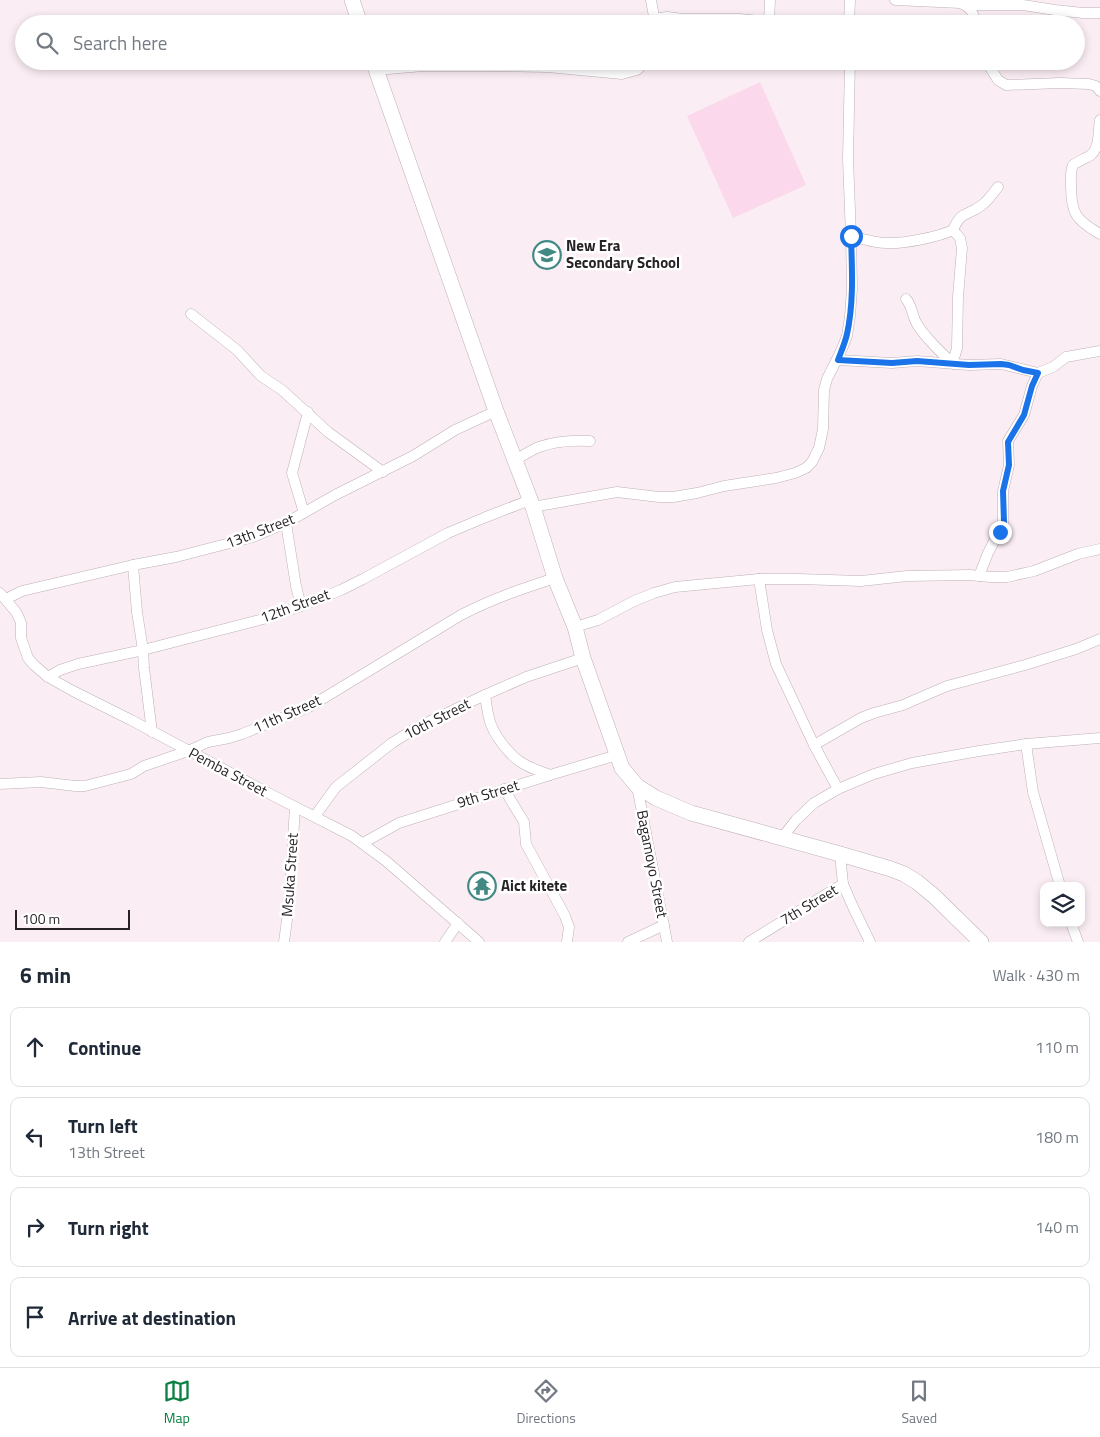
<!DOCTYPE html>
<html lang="en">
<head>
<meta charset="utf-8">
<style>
	body { margin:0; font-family:"Titillium Web",sans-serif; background:#f6f6f7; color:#1f2937 }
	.controls { position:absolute; right:15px; bottom:15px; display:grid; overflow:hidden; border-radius:10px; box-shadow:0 2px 8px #0003 }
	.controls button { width:45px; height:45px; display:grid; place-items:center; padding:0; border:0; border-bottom:1px solid #e0e1e3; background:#fff; color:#1f2937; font:25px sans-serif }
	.scale { position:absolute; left:15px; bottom:12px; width:115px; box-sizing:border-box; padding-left:5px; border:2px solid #272225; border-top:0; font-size:14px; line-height:18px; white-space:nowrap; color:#272225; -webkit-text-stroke:4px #fff; paint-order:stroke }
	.stop { position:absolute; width:15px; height:15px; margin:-11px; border:4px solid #1a73e8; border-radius:50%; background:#fff }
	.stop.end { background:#1a73e8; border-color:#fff; box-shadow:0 1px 5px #0008 }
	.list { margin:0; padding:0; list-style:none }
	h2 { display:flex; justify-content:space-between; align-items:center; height:65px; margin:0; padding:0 20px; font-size:21px }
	h2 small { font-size:16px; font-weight:400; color:#747a83 }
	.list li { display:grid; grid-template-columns:32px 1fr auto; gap:15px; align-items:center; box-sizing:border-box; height:80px; margin:0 10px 10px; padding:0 10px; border:1px solid #e0e1e3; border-radius:10px }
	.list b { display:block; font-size:19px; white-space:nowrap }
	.list p { margin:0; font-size:16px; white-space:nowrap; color:#747a83 }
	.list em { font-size:16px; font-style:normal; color:#747a83 }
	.icon { flex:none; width:28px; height:28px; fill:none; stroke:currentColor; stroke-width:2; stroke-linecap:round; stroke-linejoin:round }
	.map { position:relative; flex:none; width:1100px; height:942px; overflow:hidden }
	.search { position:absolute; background:#fff; box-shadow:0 2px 8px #0003; left:15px; right:15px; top:15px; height:55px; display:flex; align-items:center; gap:12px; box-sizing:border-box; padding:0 18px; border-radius:28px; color:#747a83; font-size:19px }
	.sheet { height:425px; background:#fff }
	nav { display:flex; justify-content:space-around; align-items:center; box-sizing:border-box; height:70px; border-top:1px solid #e0e1e3; background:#fff; font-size:14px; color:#747a83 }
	nav a { display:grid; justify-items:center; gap:2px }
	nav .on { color:#0b8043 }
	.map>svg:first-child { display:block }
	.green { fill:#fbd8eb }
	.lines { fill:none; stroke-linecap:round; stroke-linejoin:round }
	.minor-casing { stroke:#bdb0b7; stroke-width:11 }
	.highway-casing { stroke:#bdb0b7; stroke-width:16 }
	.minor { stroke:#fff; stroke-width:10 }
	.highway { stroke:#fff; stroke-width:15 }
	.route { stroke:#1a73e8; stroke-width:6 }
	.labels { text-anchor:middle; stroke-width:5; stroke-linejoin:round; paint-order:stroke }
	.poi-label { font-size:15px; font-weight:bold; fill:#272225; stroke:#fff; text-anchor:start }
	.street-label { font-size:15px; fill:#272225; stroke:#fff }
</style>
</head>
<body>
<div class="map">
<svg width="1100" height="942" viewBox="0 0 1100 942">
	<rect width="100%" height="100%" fill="#fbedf4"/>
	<path class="green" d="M760,82l46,103 -73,33 -46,-102z"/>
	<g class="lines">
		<defs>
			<g id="minor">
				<path d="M651,0l4,22"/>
				<path d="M895,0l65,3c11,4 13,9 16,21"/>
				<path d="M967,5h56l32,5 28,3h17"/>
				<path d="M769,22l1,-22"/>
				<path d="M654,24l6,-6 7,-1 16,2h57l47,5"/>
				<path d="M849,24l1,-24"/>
				<path d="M986,61l12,19 8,5 54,-2 29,1 7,2 4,5"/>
				<path d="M376,70l47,-4h65l60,1 74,7 15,-4 9,-9"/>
				<path d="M1100,120c-2,11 0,27 -9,35 -6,4 -13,6 -18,10 -3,7 -2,13 -2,20 0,29 5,35 29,49"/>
				<path d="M851,236c12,3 24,7 36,7 16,1 51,-6 66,-13 9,-21 14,-13 29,-25 6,-4 11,-12 16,-18"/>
				<path d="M906,299c6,6 6,17 11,25 7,12 26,31 37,40"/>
				<path d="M191,314l46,36 24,26 21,14 46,42 55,40"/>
				<path d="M838,360l54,3 25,-2 52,4 32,-1 37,9 15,-6 13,-10 34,-6"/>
				<path d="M951,362l4,-7 2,-7 1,-51 4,-49 -2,-10 -7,-8"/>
				<path d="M515,460c8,-4 16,-10 24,-13 16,-6 34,-7 51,-6"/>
				<path d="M533,507l84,-15 42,5h14l24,-4 27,-7 52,-8 19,-5 11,-5 6,-6 7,-14 4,-19 1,-39 3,-11 14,-28 6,-15 3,-20 2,-27 -1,-53 -3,-77 2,-98"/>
				<path d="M304,513l-12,-40 16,-61"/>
				<path d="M286,523l10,63 5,20"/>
				<path d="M133,565l4,47 6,38 1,18 8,64"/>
				<path d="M979,576l9,-23 15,-29v-33l6,-26 -1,-24 16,-26 8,-29 6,-13"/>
				<path d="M759,579l8,51 9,34 38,81 24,44"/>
				<path d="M0,593l16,19 3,6 2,5v15l7,20 6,7 14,12 25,14 58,29 141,75 80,41 34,25 93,81"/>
				<path d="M6,599l16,-8 111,-26 43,-8 77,-20 33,-14 49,-28 78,-39 42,-26 41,-19"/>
				<path d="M575,627l23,-7 36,-19 20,-8 21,-6 84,-8h39l63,2 46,-5 63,-1 20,2h17l27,-6 44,-17 22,-5"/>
				<path d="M48,677l12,-7 18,-6 65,-14 120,-31 38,-13 40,-16 22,-11 85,-46 38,-16 44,-17"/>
				<path d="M485,695c1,7 2,15 4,23 3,15 21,39 35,46 8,5 17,7 26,11"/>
				<path d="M1026,744l7,48 27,94"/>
				<path d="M814,745l47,-27 13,-5 29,-8 44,-19 78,-21 51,-16 24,-10"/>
				<path d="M0,784l41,-2 34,4h10l46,-12 13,-8 44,-15 20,-9 21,-4 13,-4 67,-27 152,-92c31,-16 60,-26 94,-37"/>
				<path d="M637,786l30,156"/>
				<path d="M504,789l20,33 2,22 39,72 4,11 -2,15"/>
				<path d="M315,816l21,-29 56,-44 24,-15 69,-33 41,-18 57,-19"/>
				<path d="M781,839l15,-19 18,-17 24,-14 36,-15 38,-11 67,-12 47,-7 74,-6"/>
				<path d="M363,843l36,-20 151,-48 67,-20"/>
				<path d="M840,854l3,30 10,23 17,35"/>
				<path d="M1071,923l7,19"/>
				<path d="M284,942l5,-37 6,-98"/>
				<path d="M445,942l13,-19"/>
				<path d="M628,942l36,-17"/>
				<path d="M749,942l94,-58"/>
			</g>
			<g id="highway">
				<path d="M352,0l8,24"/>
				<path d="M373,61l123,350 37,96 22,71 20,49 8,31 39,110 15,18 19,12 35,15 149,41 51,15 13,5 13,8 17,14 47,46"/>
			</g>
		</defs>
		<use href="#minor" class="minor-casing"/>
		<use href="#highway" class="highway-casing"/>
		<use href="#minor" class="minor"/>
		<use href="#highway" class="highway"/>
	</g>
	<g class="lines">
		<path class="route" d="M851,236c1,33 3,66 -4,98 -2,9 -6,18 -9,26l54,3 25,-2 52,4 32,-1 8,1 14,5 15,3 -6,13 -8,29 -16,27 1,23 -6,26 1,31 -4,10"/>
	</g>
	<defs>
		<symbol id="school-ring" viewBox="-11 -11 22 22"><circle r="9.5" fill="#fff" stroke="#428984" stroke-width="1.5"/><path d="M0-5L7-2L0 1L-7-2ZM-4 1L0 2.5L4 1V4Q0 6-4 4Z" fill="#428984"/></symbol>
		<symbol id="temple-ring" viewBox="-11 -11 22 22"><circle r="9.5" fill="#fff" stroke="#428984" stroke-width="1.5"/><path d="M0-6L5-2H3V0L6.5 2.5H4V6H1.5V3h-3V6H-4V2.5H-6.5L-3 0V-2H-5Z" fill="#428984"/></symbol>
	</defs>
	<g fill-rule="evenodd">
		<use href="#school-ring" x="531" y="239" width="32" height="32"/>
		<use href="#temple-ring" x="466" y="870" width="32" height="32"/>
	</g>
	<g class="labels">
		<g class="poi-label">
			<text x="566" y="251">New Era<tspan x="566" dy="17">Secondary School</tspan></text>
			<text x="501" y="891">Aict kitete</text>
		</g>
		<g class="street-label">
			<text transform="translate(260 531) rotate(-21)" y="5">13th Street</text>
			<text transform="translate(295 606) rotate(-20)" y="5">12th Street</text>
			<text transform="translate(287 714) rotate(-24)" y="5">11th Street</text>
			<text transform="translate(437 719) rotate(-27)" y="5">10th Street</text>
			<text transform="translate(228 772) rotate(28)" y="5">Pemba Street</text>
			<text transform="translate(488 794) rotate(-17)" y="5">9th Street</text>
			<text transform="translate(652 864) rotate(79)" y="5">Bagamoyo Street</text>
			<text transform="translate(290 875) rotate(-86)" y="5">Msuka Street</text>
			<text transform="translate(809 905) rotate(-31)" y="5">7th Street</text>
		</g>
	</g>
</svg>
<div class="controls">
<button><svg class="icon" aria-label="layers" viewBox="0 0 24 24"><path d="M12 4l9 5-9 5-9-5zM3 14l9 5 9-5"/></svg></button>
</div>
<div class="scale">100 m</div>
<div class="stop" style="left:851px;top:236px"></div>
<div class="stop end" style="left:1000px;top:532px"></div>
<div class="search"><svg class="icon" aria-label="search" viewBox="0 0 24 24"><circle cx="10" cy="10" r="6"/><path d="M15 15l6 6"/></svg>Search here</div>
</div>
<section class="sheet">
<h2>6 min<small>Walk · 430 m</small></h2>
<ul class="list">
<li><svg class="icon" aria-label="ahead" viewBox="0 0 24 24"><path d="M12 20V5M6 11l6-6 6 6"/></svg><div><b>Continue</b></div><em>110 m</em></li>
<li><svg class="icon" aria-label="left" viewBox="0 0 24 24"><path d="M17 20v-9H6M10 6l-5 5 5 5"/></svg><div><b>Turn left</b><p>13th Street</p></div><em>180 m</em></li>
<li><svg class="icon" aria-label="right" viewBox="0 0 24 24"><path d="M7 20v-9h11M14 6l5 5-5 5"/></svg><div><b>Turn right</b></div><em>140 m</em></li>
<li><svg class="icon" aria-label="arrive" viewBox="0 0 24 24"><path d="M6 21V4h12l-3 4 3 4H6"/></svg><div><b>Arrive at destination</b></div></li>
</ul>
</section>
<nav>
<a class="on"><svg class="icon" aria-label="map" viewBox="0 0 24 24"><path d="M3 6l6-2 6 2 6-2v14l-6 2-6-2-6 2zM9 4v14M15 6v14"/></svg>Map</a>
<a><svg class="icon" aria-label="directions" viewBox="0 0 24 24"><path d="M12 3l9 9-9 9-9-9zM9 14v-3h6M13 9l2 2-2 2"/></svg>Directions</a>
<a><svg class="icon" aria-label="saved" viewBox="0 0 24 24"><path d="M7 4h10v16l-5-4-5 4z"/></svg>Saved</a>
</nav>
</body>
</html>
